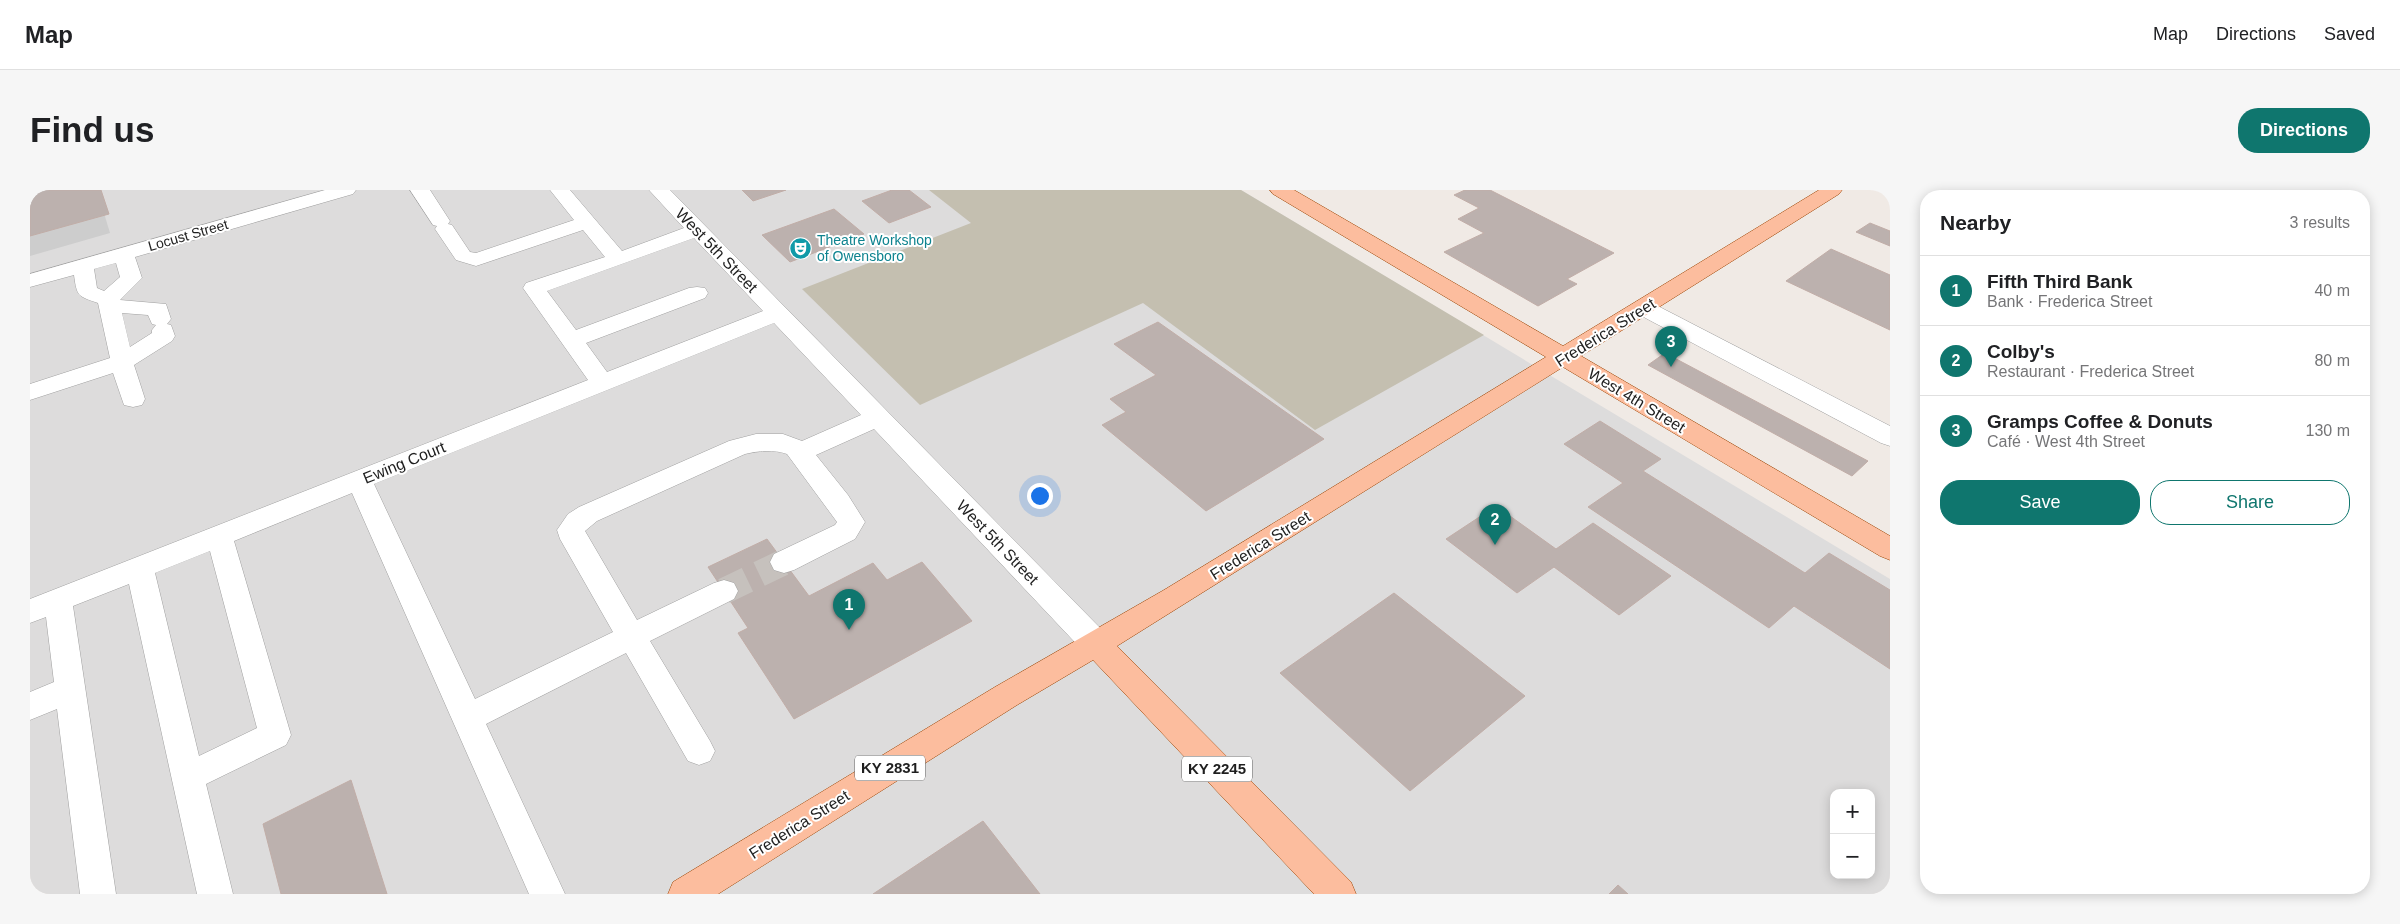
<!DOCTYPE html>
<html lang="en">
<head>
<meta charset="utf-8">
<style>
	body { margin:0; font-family:Arial,sans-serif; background:#f6f6f6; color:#202124 }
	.controls { position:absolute; right:15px; bottom:15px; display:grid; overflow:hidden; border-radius:10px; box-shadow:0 2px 12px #0003 }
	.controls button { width:45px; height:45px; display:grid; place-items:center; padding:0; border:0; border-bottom:1px solid #e0e0e0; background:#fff; color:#202124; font:25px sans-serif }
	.you { position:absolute; left:1009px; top:305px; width:18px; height:18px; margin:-12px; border:4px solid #fff; border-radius:50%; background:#1a73e8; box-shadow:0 0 0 8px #1a73e833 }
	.badge { display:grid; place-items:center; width:32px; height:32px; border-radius:50%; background:#0f766e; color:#fff; font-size:16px; font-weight:700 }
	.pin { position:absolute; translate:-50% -41px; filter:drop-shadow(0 1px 2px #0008) }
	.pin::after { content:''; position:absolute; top:26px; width:18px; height:15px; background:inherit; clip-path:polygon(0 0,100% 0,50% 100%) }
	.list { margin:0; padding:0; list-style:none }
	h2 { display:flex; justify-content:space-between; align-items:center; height:65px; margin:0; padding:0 20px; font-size:21px }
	h2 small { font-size:16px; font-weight:400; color:#757577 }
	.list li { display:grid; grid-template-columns:32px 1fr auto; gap:15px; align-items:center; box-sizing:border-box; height:70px; padding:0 20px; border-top:1px solid #e0e0e0 }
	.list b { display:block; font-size:19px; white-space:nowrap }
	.list p { margin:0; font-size:16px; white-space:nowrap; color:#757577 }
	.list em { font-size:16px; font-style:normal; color:#757577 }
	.actions { display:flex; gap:10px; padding:15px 20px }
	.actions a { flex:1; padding:11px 0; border:1px solid #0f766e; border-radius:20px; text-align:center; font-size:18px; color:#0f766e }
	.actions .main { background:#0f766e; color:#fff }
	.map { position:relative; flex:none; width:1860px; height:704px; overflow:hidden; border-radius:20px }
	header { display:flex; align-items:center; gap:30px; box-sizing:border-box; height:70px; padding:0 25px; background:#fff; border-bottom:1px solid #e0e0e0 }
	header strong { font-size:24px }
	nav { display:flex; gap:28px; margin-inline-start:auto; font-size:18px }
	.intro { display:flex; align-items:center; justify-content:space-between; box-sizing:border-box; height:120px; padding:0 30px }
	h1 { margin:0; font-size:35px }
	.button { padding:12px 22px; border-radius:20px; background:#0f766e; color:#fff; font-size:18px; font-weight:700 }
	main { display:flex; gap:30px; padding:0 30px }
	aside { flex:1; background:#fff; border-radius:20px; box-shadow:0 2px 12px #0003 }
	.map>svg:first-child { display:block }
	.residential { fill:#dddcdc; fill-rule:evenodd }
	.religious { fill:#cdcdcd }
	.construction { fill:#c4bfb0 }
	.building { fill:#bcb1ae; stroke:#c1ada7 }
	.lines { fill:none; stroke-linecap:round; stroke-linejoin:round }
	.minor-tunnel { stroke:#c6c1bd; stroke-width:26; stroke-dasharray:26 13; stroke-linecap:butt }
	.minor-casing { stroke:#a0a0a0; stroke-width:1 }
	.major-casing { stroke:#994200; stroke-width:1 }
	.minor { fill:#fff; fill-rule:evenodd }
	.major { fill:#fcbd9e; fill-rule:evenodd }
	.labels { text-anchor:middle; stroke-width:4; stroke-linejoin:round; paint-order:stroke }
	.far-street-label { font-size:14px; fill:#1f1f1f; stroke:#fff }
	.far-culture-label { font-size:14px; fill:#0d838f; stroke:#fff; text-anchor:start }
	.shield { fill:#fff; stroke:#626262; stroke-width:1 }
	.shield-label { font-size:15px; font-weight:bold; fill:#1f1f1f }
	.street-label { font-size:16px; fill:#1f1f1f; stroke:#fff }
</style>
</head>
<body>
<header>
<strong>Map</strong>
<nav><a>Map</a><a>Directions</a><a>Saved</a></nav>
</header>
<div class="intro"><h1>Find us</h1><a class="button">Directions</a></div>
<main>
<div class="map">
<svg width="1860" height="704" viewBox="0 0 1860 704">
	<rect width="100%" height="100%" fill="#f0eae5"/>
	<path class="residential" d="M0,0h1211l649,389v315h-1860zM1804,603h37v82h-37z"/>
	<path class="religious" d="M0,0h67l13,43 -80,23z"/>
	<path class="construction" d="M899,0h312l243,145 -169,95 -172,-127 -223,102 -118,-116 169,-66z"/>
	<g class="building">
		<path d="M0,0h71l8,24 -79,22z"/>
		<path d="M712,0h44l-33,11z"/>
		<path d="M862,0h17l22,17 -42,16 -27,-22z"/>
		<path d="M1435,0h25l124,63 -47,26 10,5 -39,22 -94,-54 40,-19 -26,-14 21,-11 -25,-13z"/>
		<path d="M804,19l30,25 -74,28 -28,-27z"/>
		<path d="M1840,33l20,8v15l-34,-14z"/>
		<path d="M1801,59l59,26v55l-104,-49z"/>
		<path d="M1128,132l166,117 -118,72 -104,-86 24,-13 -16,-13 46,-24 -42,-31z"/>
		<path d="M1635,163l203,108 -16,15 -204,-111z"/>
		<path d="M1570,231l61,38 -18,12 162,102 24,-20 61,37v79l-96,-63 -25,22 -181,-121 35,-24 -59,-39z"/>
		<path d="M1466,316l60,43 37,-26 78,53 -52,39 -65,-48 -37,26 -71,-54z"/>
		<path d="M737,349l42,57 64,-33 14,17 35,-18 50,59 -178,98 -56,-86 10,-5 -40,-61z"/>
		<path d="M1364,403l131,103 -115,95 -130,-118z"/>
		<path d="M321,590l36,114h-106l-18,-70z"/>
		<path d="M953,631l57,73h-167z"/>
		<path d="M1588,695l10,9h-19z"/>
	</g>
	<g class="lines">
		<path class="minor-tunnel" d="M694,401l60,-29"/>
		<defs>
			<g id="minor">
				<path d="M295,0h31l-3,4 -218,63 7,21 -22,22 46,4 5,15 -4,5 4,1 4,11 -3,5 -38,24 11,34 -3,6 -9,2 -9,-2 -11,-32 -83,27v-16l80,-26 -12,-55c-20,-7 -21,-6 -24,-28l-44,12v-13zM86,73l4,14 -16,14 -7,-3 -3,-19zM92,123l26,2 4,9 4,1 -4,5v3l-22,14z"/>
				<path d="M380,0h20l20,31 -2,3 4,1 18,27 6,1 98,-33 -24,-30h20l52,61 62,-23 -35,-38h21l437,445 4,9 -4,9 -11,3 -11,-3 -211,-224 -58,26 32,40 17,27 -10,17 -61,31 -10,3 -10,-3 -4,-8 4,-8 61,-29 2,-3 -50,-68c-13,-5 -29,-3 -42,0l-148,67 -12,10 52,89 77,-37 10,-3 10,3 4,8 -4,8 -84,42 60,100 5,10 -5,10 -11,4 -11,-4 -62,-108 -140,71 79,170h-36l-177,-401 -118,48 57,194 -5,10 -80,39 27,110h-36l-68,-310 -56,22 43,288h-36l-23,-185 -27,11v-28l24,-10 -8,-65 -16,6v-24l558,-219 -65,-92 3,-5 79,-26 -22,-27 -107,36 -20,-6 -21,-31 2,-3 -4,-1zM664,48l69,73 -156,61 -21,-29 119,-45 3,-5 -3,-5 -8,-1 -8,1 -113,42 -29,-39zM744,133l87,92 -59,26 -19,-7h-27l-27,7 -150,66 -11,7 -11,16 3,9 53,93 -138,67 -101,-215zM180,361l47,177 -58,28 -44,-183z"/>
				<path d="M1614,111l8,2 238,123v20l-9,-3 -245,-130 -3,-5 3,-5z"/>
			</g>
			<path id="major" d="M1240,0h24l269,156 256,-156h23l-3,4 -258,162 309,180v24l-10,-4 -317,-189 -446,279 234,236 5,12h-42l-221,-234 -76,45 -299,189h-50l5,-12 322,-195 169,-97 382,-233 -273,-163z"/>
		</defs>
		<use href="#minor" class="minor-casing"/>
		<use href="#major" class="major-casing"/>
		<use href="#minor" class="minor"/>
		<use href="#major" class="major"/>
	</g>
	<defs>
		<symbol id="theatre-disc" viewBox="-11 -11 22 22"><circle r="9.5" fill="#0f9aa8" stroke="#fff"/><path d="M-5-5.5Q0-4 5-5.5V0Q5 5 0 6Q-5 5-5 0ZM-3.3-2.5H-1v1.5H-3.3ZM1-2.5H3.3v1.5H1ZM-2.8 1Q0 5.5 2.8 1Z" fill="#fff"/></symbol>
	</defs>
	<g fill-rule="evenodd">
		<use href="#theatre-disc" x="758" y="46" width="25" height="25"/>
	</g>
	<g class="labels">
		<g class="far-street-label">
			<text transform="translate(158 45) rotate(-16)" y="5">Locust Street</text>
		</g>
		<g class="far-culture-label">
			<text x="787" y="55">Theatre Workshop<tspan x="787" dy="16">of Owensboro</tspan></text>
		</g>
		<g class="shield">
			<rect x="825" y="565.5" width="70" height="25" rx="4"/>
			<rect x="1152" y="566.5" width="70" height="25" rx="4"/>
		</g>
		<g class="shield-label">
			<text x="860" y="583">KY 2831</text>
			<text x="1187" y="584">KY 2245</text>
		</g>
		<g class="street-label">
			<text transform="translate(687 60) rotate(46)" y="6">West 5th Street</text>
			<text transform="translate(1575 142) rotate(-32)" y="6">Frederica Street</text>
			<text transform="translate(1607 210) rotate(31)" y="6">West 4th Street</text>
			<text transform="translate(374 272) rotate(-22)" y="6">Ewing Court</text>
			<text transform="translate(968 352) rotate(46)" y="6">West 5th Street</text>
			<text transform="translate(1230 355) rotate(-32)" y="6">Frederica Street</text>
			<text transform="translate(769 634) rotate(-32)" y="6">Frederica Street</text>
		</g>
	</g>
</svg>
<div class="controls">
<button>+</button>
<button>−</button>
</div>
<div class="you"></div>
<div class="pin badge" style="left:819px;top:440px">1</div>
<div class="pin badge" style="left:1465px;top:355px">2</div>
<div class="pin badge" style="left:1641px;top:177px">3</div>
</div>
<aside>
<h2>Nearby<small>3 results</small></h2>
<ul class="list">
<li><span class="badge">1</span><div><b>Fifth Third Bank</b><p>Bank · Frederica Street</p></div><em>40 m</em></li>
<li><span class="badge">2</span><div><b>Colby's</b><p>Restaurant · Frederica Street</p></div><em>80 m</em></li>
<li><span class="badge">3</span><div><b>Gramps Coffee &amp; Donuts</b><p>Café · West 4th Street</p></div><em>130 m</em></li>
</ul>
<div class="actions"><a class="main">Save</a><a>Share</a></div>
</aside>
</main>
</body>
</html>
